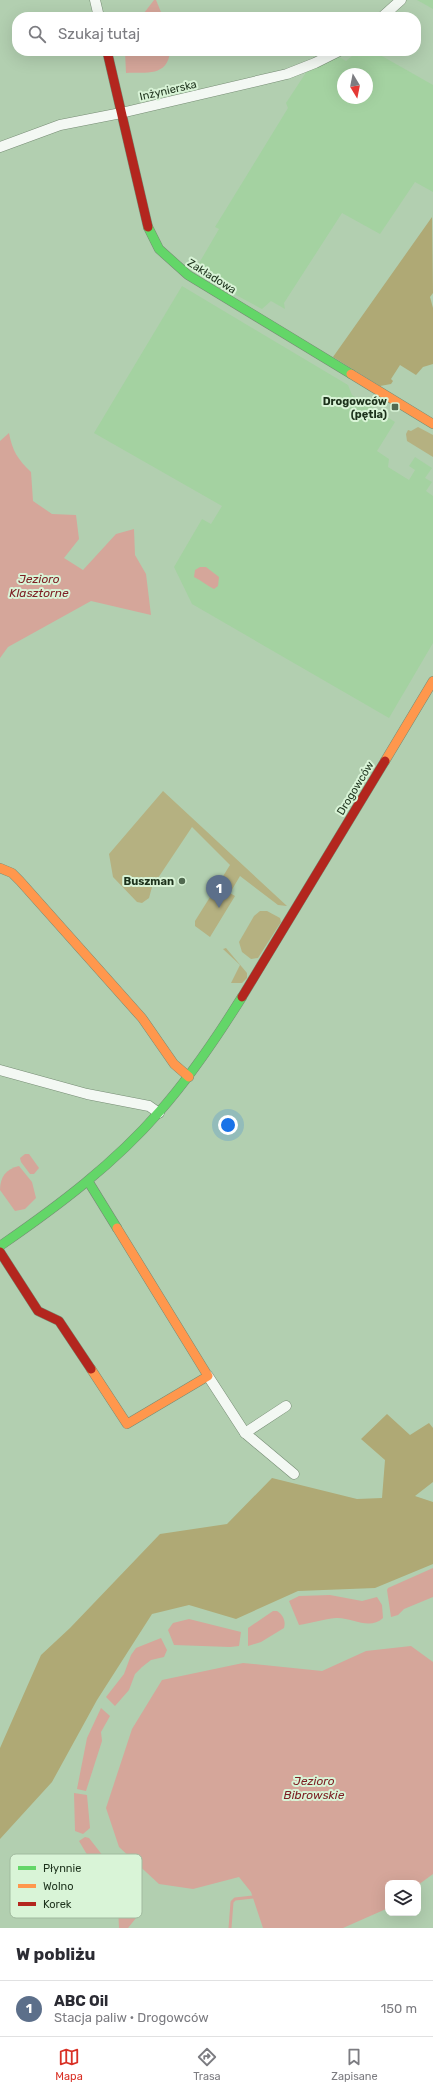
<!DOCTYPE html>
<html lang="pl">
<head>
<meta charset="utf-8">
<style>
	body { margin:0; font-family:Rubik,sans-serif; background:#f7f7f7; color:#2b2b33 }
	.controls { position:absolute; right:12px; bottom:12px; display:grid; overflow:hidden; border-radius:8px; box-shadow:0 4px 16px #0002 }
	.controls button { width:36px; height:36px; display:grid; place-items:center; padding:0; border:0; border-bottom:1px solid #e1e1e2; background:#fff; color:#2b2b33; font:20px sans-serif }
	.compass { position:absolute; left:337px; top:68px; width:36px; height:36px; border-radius:50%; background:#fff; box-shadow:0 4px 16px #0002; rotate:170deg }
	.you { position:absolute; left:228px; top:1125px; width:14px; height:14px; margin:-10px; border:3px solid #fff; border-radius:50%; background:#1a73e8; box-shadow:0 0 0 6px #1a73e833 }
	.badge { display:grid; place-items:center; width:26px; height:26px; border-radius:50%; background:#d93025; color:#fff; font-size:13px; font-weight:700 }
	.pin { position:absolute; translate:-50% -33px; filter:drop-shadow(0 1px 2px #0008) }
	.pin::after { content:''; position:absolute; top:21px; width:14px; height:12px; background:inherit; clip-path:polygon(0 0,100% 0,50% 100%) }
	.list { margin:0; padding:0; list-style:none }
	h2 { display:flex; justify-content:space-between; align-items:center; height:52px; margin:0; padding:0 16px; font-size:17px }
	h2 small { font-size:13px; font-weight:400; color:#7c7c81 }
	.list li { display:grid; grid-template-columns:26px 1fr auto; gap:12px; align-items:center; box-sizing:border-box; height:56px; padding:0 16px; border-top:1px solid #e1e1e2 }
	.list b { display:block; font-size:15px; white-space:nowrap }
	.list p { margin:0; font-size:13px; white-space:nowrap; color:#7c7c81 }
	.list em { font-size:13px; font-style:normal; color:#7c7c81 }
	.icon { flex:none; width:22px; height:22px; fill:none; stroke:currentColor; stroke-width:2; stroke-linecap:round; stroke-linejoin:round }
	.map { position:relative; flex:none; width:433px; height:1928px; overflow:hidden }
	.search { position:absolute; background:#fff; box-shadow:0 4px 16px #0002; left:12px; right:12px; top:12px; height:44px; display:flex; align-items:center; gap:10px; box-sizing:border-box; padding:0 14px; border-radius:16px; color:#7c7c81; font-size:15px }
	.sheet { height:108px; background:#fff }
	nav { display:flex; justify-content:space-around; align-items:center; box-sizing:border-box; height:56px; border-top:1px solid #e1e1e2; background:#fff; font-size:11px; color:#7c7c81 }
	nav a { display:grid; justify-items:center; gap:2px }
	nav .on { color:#d93025 }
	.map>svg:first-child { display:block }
	.built { fill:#a4d2a1; fill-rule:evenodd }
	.green { fill:#b5b181 }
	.forest { fill:#afa975 }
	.water { fill:#d5a69a }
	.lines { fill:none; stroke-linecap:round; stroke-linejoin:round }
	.stream { stroke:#d5a69a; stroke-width:3 }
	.street-casing { stroke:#768c74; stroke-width:11 }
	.fast-casing { stroke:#768c74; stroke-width:10 }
	.slow-casing { stroke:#768c74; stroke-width:10 }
	.jam-casing { stroke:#768c74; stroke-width:10 }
	.street { stroke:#f3f8f3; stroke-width:10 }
	.fast { stroke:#63d668; stroke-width:9 }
	.slow { stroke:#ff974d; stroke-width:9 }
	.jam { stroke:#b3261e; stroke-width:9 }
	.poi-dot { fill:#516950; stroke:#d9f4d7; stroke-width:1.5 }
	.labels { text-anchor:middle; stroke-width:4; stroke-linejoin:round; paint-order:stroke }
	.street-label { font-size:11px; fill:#1d321c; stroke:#d9f4d7 }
	.poi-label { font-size:11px; font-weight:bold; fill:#1d321c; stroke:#d9f4d7; text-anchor:end }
	.water-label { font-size:12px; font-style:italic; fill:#7d2024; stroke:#d9f4d7 }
	.key { fill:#d9f4d7; stroke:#a1ba9f; stroke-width:1 }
	.key-label { font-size:11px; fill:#1d321c }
</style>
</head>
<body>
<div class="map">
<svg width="433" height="1928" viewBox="0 0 433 1928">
	<rect width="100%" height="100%" fill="#b2cfb0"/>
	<g class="built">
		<path d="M417,0h16v9z"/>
		<path d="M358,51h15l60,34v107l-18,-10 -35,52 -38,-21 -58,90 1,6 -14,-8 -9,8 -26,-14 -1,-8 -15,-9 -9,2 -16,-10 24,-41 -4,-2 73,-119 -2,-5 21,-32 32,-14 7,4zM343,74h24v24h-24z"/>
		<path d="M182,286l166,99 4,10 43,27 -18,29 12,8 -1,8 21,13 6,-10 -6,-4 6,-9 17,11 -7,10 7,4 -6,9 7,5v147l-44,75 -197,-114 -18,-37 28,-48 9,5 11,-18 -128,-73z"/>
	</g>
	<g class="green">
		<path d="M418,427l15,8v22l-26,-16 -1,-7 2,-4 3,1z"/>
		<path d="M163,791l124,115 -9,-1 -38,-29 -10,17 5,3 -25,41 -15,-11v-5l35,-56 -38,-38 -40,60 -3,11 -7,5 -5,-1 -24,-25 -4,-23z"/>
		<path d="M260,911h7l13,7 1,4 -23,36 -7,1 -9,-7 -3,-10 15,-26z"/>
		<path d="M226,948l21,25v5l-5,5h-11l9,-18 -17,-16z"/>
	</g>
	<g class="forest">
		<path d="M432,217l1,76 -3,4 3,11v56l-10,3 -7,8 -16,-10 -9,14 2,2 -2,3 -11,2 -47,-29z"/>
		<path d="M387,1414l23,21 19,-12 4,5v54l-18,14 18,6v62l-58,24 -77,3 -62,28 -47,-14 -37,9 -55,86 -45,82 -52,57v-91l41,-93 29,-27 90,-94 67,-10 45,-46 85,21 25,-1 3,-38 -24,-21z"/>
	</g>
	<g class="water">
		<path d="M154,0h2l7,17h-22z"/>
		<path d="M125,51h45c-2,26 -24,21 -44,22z"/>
		<path d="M9,433c3,17 9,27 22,39l2,29 19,13 24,1 3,24 -15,19 19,12 33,-36 18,-5 1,26 11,19 5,41 -60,-14 -83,46 -8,11v-217z"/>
		<path d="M200,567h6l13,10 -1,9 -4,3c-7,-3 -13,-9 -20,-12l1,-7z"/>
		<path d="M25,1154h4l10,14 -5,6h-4l-9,-12 -1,-4z"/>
		<path d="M19,1166l13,16 4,16 -11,11 -10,2 -15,-21c0,-13 6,-21 19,-24z"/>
		<path d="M433,1568v29l-29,12 -6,6 -7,2 -4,-27 1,-2z"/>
		<path d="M330,1595l32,6 15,-4 5,8 1,13c-14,13 -31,-1 -47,0 -12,1 -25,5 -37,7l-10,-24 10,-5z"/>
		<path d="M273,1611h4c6,4 9,10 7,17l-23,14 -13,4v-18z"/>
		<path d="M189,1619l52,13 -2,14 -9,1 -56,-2 -6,-15 5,-7z"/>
		<path d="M161,1638l6,12 -3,7 -13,3 -9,7 -7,7 -6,16 -14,16 -9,-9 18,-23 7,-19 5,-7z"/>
		<path d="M411,1646l22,16v212l-15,11v-2h-30v24l-2,2 -43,19h-80l-12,-36 -12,-15 -46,12 -34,-5 -40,-37 -13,-39 26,-79 30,-49 81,-17 79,8 44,-20z"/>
		<path d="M101,1708l9,8 -9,16 1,9 -16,50 -9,-2 10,-51z"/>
		<path d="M74,1793l13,2 3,33 -7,6 -8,-3z"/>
		<path d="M85,1837l4,1 53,68 -2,7 -12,15h-9l-1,-21 -39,-66z"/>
	</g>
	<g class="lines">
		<path class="stream" d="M230,1928l2,-26 3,-3 18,-2"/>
		<defs>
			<g id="street">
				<path d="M95,0l4,17"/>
				<path d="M382,17l19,-17"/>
				<path d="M0,147l60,-22 61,-12 166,-39 28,-11 24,-12"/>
				<path d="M0,1070l87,24 62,12 10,7"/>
				<path d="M208,1376l37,57 49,41"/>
				<path d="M245,1433l41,-27"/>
			</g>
			<g id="fast">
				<path d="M148,227l11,22 29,26 163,99"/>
				<path d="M88,1181l29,47"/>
				<path d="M0,1246c58,-40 114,-82 160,-135 31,-35 57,-74 82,-114"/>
			</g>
			<g id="slow">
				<path d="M351,374l82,50"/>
				<path d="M385,761l48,-80"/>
				<path d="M0,868l12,5 8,8 122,137 32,46 15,13"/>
				<path d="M91,1369l36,55 81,-48 -91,-148"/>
			</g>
			<g id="jam">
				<path d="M107,51l41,176"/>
				<path d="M242,997l143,-236"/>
				<path d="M0,1252l38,59 21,10 32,48"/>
			</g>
		</defs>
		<use href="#street" class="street-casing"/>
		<use href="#fast" class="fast-casing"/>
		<use href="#slow" class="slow-casing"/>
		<use href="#jam" class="jam-casing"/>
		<use href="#street" class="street"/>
		<use href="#fast" class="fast"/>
		<use href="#slow" class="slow"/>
		<use href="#jam" class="jam"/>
	</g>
	<g class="poi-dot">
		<rect x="391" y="403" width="8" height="8" rx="2"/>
		<circle cx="182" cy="881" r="4"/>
	</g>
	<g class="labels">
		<g class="street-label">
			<text transform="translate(168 90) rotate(-13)" y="4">Inżynierska</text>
			<text transform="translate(212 276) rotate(32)" y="4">Zakładowa</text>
			<text transform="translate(355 788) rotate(-59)" y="4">Drogowców</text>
		</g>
		<g class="poi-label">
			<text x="387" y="405">Drogowców<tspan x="387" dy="13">(pętla)</tspan></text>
			<text x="174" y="885">Buszman</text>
		</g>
		<g class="water-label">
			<text x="39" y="583">Jezioro<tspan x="39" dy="14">Klasztorne</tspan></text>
			<text x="314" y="1785">Jezioro<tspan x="314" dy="14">Bibrowskie</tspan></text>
		</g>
	</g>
	<rect x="10" y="1854" width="132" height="64" rx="6" class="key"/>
	<rect x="18" y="1866" width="18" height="4" fill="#63d668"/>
	<rect x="18" y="1884" width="18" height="4" fill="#ff974d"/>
	<rect x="18" y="1902" width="18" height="4" fill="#b3261e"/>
	<g class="key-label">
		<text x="43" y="1872">Płynnie</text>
		<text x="43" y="1890">Wolno</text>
		<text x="43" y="1908">Korek</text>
	</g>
</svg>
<div class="controls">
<button><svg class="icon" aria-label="layers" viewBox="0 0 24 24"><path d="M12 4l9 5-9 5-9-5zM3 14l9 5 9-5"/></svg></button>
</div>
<svg class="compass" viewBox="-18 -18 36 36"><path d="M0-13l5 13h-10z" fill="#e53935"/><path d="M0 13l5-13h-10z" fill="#7c7c81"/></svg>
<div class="you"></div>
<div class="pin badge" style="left:219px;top:908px;background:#5c6f8a">1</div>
<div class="search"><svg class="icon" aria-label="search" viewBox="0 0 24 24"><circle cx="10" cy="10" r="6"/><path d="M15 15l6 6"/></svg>Szukaj tutaj</div>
</div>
<section class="sheet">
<h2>W pobliżu<small></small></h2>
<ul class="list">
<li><span class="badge" style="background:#5c6f8a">1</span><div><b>ABC Oil</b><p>Stacja paliw · Drogowców</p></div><em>150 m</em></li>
</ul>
</section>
<nav>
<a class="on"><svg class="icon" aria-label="map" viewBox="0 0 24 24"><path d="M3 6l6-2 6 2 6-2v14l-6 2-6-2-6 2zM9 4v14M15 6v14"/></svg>Mapa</a>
<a><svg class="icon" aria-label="directions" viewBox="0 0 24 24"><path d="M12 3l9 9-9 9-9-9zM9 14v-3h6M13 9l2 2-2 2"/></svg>Trasa</a>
<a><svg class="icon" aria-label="saved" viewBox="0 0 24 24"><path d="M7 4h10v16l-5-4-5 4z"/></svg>Zapisane</a>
</nav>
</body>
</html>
